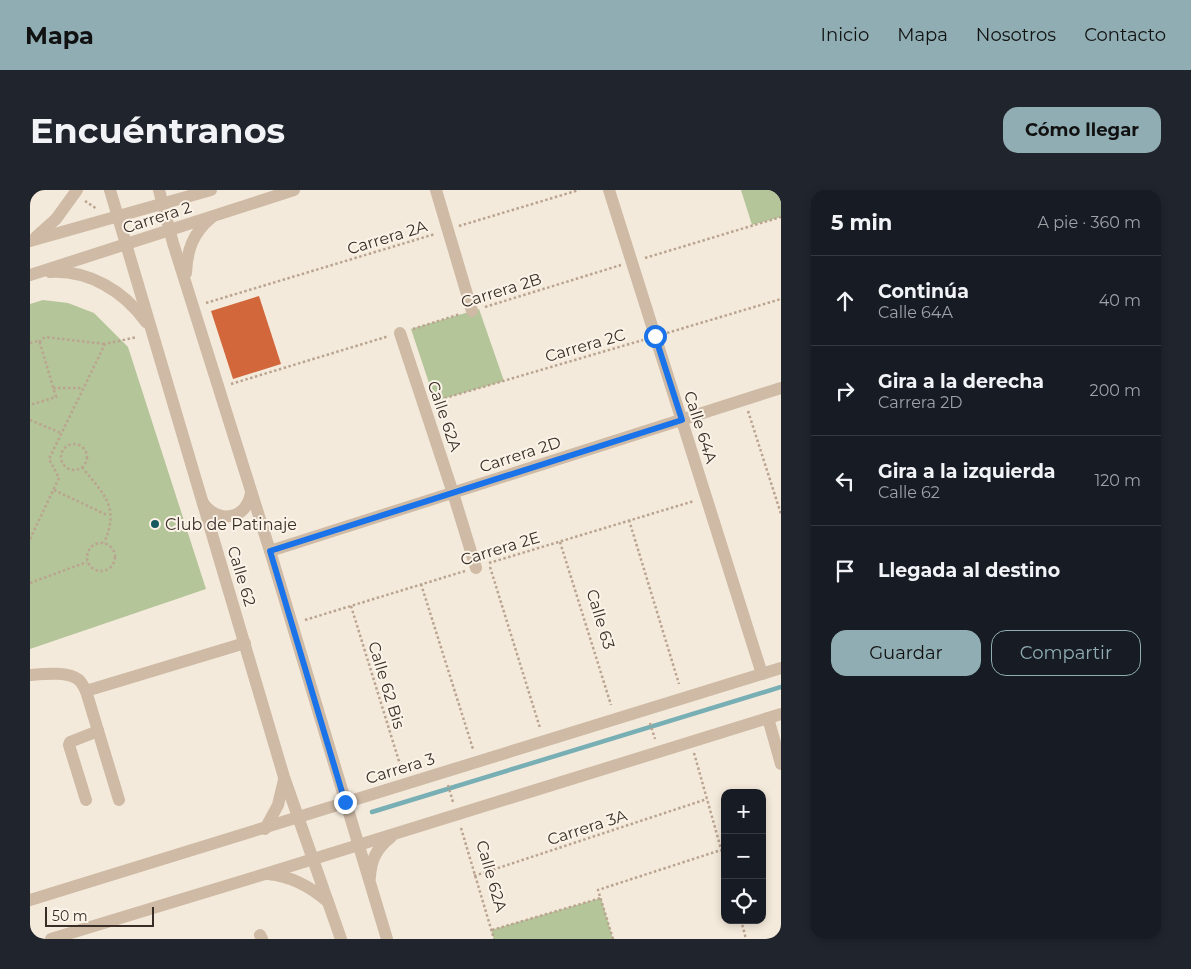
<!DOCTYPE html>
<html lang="es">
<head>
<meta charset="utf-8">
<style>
	body { margin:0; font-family:Montserrat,sans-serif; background:#20242c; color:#f1f3f6 }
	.controls { position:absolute; right:15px; bottom:15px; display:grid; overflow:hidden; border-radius:10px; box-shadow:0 2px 8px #0003 }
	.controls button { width:45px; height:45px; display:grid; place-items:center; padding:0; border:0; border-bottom:1px solid #363941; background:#171b24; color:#f1f3f6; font:25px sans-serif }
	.scale { position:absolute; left:15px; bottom:12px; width:109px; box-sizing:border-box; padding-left:5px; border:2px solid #392e27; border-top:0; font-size:14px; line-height:18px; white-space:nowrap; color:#392e27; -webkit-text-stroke:4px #fbf3e8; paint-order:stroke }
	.stop { position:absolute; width:15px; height:15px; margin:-11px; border:4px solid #1a73e8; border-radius:50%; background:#fff }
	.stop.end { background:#1a73e8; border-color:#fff; box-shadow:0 1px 5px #0008 }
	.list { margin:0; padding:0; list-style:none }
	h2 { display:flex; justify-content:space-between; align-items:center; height:65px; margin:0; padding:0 20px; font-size:21px }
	h2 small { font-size:16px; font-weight:400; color:#9ea1a6 }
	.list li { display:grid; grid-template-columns:32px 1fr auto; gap:15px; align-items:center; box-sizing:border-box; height:90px; padding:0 20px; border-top:1px solid #363941 }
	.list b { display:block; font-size:19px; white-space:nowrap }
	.list p { margin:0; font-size:16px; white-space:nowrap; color:#9ea1a6 }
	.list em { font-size:16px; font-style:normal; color:#9ea1a6 }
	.actions { display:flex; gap:10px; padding:15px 20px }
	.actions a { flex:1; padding:11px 0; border:1px solid #8fadb2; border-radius:15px; text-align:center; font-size:18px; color:#8fadb2 }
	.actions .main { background:#8fadb2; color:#111 }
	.icon { flex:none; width:28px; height:28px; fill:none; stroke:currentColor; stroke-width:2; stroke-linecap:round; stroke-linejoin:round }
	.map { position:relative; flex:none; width:751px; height:749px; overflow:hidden; border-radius:15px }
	header { display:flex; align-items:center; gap:30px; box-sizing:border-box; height:70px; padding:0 25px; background:#8fadb2; color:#111 }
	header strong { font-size:24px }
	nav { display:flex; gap:28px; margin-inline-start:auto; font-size:18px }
	.intro { display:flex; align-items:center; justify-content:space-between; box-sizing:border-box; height:120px; padding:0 30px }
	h1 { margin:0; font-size:35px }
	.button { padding:12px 22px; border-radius:15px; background:#8fadb2; color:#111; font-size:18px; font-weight:700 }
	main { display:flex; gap:30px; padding:0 30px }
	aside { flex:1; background:#171b24; border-radius:15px; box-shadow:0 2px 8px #0003 }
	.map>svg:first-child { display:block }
	.green { fill:#b4c599 }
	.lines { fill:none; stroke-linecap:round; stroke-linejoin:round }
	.stream { stroke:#77afb5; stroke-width:4.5 }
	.building { fill:#d2673b }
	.path { stroke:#baa48f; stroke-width:2.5; stroke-dasharray:2.5 2.5; stroke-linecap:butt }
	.minor { stroke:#cebaa5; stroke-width:12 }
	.route { stroke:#1a73e8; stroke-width:6 }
	.poi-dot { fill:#18575f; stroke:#fbf3e8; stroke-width:2 }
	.labels { text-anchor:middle; stroke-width:4; stroke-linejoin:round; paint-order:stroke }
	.street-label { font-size:16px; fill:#392e27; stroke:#fbf3e8 }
	.poi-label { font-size:16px; fill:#392e27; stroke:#fbf3e8; text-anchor:start }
</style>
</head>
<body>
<header>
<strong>Mapa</strong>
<nav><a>Inicio</a><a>Mapa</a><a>Nosotros</a><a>Contacto</a></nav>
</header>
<div class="intro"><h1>Encuéntranos</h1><a class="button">Cómo llegar</a></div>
<main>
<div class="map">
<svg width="751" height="749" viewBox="0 0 751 749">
	<rect width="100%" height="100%" fill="#f4eadb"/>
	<g class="green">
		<path d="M711,0h40v27l-29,8z"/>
		<path d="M13,110l25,3 26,10 34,34 78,242 -176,60v-345z"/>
		<path d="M449,119l25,72 -69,20 -24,-72z"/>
		<path d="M571,708l12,41h-119l-3,-9z"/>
	</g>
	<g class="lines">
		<path class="stream" d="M342,622l409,-125"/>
	</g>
	<path class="building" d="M229,106l22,68 -48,15 -22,-68z"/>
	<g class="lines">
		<g class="path">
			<path d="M55,11l12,8"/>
			<path d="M429,36l120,-36"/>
			<path d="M615,68l136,-41"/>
			<path d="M176,113l229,-69"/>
			<path d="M455,117l136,-42"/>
			<path d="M383,139l47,-15"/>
			<path d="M637,143l114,-34"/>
			<path d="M9,152l6,-5 60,7"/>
			<path d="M0,153l8,-2 2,2 16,54 -26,8"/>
			<path d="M201,194l158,-48"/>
			<path d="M23,198h30"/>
			<path d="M405,211l208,-61"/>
			<path d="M718,221l33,103"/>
			<path d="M0,230l31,13"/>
			<circle cx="44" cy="267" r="13"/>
			<path d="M52,277c22,28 38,39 22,76"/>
			<path d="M24,300l53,25"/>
			<path d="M599,330l50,164"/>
			<path d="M0,349l29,-61 -10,-19 56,-115 32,-7"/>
			<path d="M530,352l51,163"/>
			<circle cx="71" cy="367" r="14"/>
			<path d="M459,373l205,-62"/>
			<path d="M460,377l50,161"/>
			<path d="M0,393l57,-21"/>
			<path d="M391,394l52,165"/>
			<path d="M321,416l51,165"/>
			<path d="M275,430l160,-49"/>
			<path d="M620,533l5,16"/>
			<path d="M664,563l31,110"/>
			<path d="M418,595l5,17"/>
			<path d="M431,638l33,111"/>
			<path d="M444,686l233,-77"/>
			<path d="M711,730l5,19"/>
			<path d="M462,740l109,-32"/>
			<path d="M583,749l-15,-49 123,-40"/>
		</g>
		<g class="minor">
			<path d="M80,0l174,587 57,162"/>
			<path d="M129,0l14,53 97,308 117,388"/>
			<path d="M406,0l36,121"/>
			<path d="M579,0l153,484"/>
			<path d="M6,47l20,-18 21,-29"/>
			<path d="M0,51l181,-51"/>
			<path d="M20,82c39,-2 74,19 96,50"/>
			<path d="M156,83c1,-23 7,-40 25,-55"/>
			<path d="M0,85l264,-85"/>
			<path d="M370,143l53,160 23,75"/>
			<path d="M173,313c15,22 45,16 48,-11"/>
			<path d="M240,361l511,-163"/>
			<path d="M0,485c13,-1 38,-4 49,5 3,3 5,7 7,11"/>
			<path d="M738,528l13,46"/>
			<path d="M56,610l-17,-55 1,-3 28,-11"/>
			<path d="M89,610l-33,-109 159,-48"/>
			<path d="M235,639l13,-24 6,-25"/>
			<path d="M238,684c22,2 43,13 60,28"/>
			<path d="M340,687c1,-18 7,-29 21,-40"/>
			<path d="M0,710l751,-232"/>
			<path d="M230,745l2,4"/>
			<path d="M21,749l214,-65 516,-160"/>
		</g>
	</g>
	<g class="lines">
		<path class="route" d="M315,612l-75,-251 412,-131 -27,-84"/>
	</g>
	<circle class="poi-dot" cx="125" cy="334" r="5"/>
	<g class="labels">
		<g class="street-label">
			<text transform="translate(127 27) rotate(-18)" y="6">Carrera 2</text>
			<text transform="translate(357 47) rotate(-17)" y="6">Carrera 2A</text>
			<text transform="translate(471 100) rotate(-17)" y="6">Carrera 2B</text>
			<text transform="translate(555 155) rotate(-16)" y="6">Carrera 2C</text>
			<text transform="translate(415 226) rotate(71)" y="6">Calle 62A</text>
			<text transform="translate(671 237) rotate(72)" y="6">Calle 64A</text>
			<text transform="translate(490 264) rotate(-18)" y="6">Carrera 2D</text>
			<text transform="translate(470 358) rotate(-17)" y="6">Carrera 2E</text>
			<text transform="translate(212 386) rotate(73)" y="6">Calle 62</text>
			<text transform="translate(571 429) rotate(73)" y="6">Calle 63</text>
			<text transform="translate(357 495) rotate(73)" y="6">Calle 62 Bis</text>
			<text transform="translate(370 578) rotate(-17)" y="6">Carrera 3</text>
			<text transform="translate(557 637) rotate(-18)" y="6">Carrera 3A</text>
			<text transform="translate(462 686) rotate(74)" y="6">Calle 62A</text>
		</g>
		<g class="poi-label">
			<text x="135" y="340">Club de Patinaje</text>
		</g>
	</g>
</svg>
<div class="controls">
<button>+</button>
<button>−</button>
<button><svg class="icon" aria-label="locate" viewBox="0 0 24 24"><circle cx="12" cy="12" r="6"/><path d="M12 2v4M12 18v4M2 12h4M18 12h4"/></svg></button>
</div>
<div class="scale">50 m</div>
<div class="stop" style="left:625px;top:146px"></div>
<div class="stop end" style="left:315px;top:612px"></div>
</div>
<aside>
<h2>5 min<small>A pie · 360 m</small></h2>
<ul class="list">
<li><svg class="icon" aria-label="ahead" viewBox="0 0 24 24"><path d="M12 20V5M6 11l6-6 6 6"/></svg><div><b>Continúa</b><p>Calle 64A</p></div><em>40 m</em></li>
<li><svg class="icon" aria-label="right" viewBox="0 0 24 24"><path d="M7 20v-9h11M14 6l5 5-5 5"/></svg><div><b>Gira a la derecha</b><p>Carrera 2D</p></div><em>200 m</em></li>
<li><svg class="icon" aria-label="left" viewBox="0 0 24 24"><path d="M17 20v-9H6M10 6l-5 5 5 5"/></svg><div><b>Gira a la izquierda</b><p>Calle 62</p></div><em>120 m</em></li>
<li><svg class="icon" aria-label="arrive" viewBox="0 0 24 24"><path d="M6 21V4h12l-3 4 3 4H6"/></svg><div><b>Llegada al destino</b></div></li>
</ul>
<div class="actions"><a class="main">Guardar</a><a>Compartir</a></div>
</aside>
</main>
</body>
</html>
